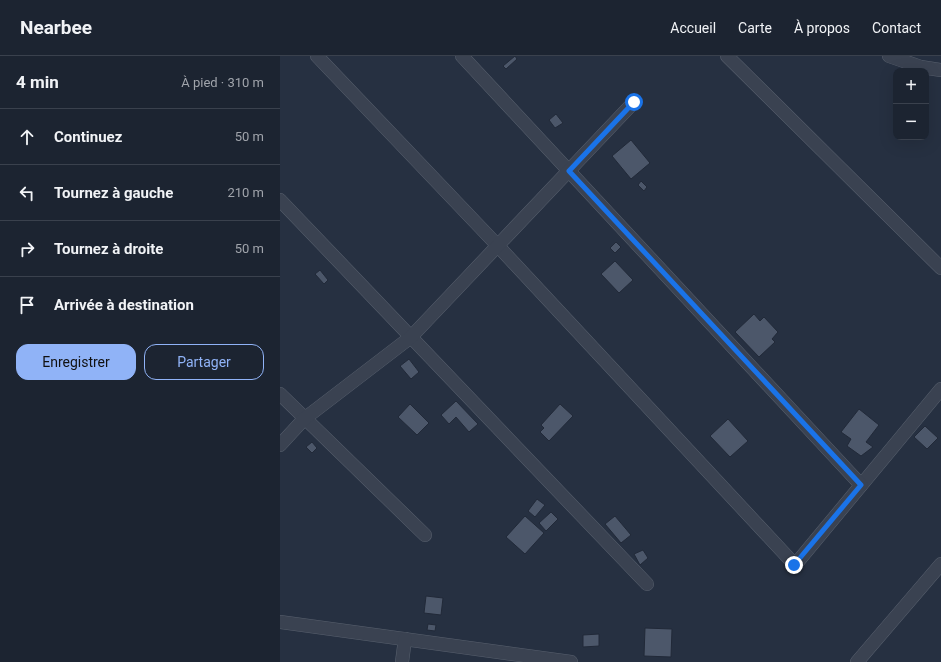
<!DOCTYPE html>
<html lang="fr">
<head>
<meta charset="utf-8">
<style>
	body { margin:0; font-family:Roboto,sans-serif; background:#252c39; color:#f1f3f6 }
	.controls { position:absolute; right:12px; top:12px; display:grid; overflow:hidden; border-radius:8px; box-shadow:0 4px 16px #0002 }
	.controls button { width:36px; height:36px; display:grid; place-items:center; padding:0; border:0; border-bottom:1px solid #3a414d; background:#1c2431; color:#f1f3f6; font:20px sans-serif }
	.stop { position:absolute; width:12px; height:12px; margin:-9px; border:3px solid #1a73e8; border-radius:50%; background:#fff }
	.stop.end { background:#1a73e8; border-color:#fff; box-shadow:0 1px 4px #0008 }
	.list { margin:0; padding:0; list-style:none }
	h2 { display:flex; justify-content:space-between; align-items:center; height:52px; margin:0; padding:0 16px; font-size:17px }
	h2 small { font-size:13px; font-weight:400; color:#a0a4ab }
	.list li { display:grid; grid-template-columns:26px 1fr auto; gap:12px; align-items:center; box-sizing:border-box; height:56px; padding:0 16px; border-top:1px solid #3a414d }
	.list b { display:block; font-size:15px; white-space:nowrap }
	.list em { font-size:13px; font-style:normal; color:#a0a4ab }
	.actions { display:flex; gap:8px; padding:12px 16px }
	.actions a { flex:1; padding:9px 0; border:1px solid #90b3f7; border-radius:12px; text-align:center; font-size:14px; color:#90b3f7 }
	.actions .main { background:#90b3f7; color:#111 }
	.icon { flex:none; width:22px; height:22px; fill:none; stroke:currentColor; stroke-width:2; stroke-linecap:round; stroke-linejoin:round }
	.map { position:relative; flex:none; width:661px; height:606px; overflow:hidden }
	header { display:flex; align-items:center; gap:24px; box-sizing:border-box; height:56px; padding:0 20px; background:#1c2431; border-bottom:1px solid #3a414d }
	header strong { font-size:19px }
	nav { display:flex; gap:22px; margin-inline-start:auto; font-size:14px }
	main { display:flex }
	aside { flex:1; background:#1c2431 }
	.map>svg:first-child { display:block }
	.building { fill:#4c576a; stroke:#212938 }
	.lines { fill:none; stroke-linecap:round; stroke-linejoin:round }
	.minor-casing { stroke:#58606e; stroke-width:14 }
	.minor { stroke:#3a4251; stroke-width:13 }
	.route { stroke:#1a73e8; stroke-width:5 }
</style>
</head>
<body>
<header>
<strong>Nearbee</strong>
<nav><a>Accueil</a><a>Carte</a><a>À propos</a><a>Contact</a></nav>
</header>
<main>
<aside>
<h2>4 min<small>À pied · 310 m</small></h2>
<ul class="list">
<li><svg class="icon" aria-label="ahead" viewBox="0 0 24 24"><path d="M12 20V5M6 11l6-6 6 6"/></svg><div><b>Continuez</b></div><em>50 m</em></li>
<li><svg class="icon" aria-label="left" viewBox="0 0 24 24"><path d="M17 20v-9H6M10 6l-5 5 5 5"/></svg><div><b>Tournez à gauche</b></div><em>210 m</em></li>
<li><svg class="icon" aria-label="right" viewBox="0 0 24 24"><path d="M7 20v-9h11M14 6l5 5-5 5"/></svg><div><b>Tournez à droite</b></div><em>50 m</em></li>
<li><svg class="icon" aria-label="arrive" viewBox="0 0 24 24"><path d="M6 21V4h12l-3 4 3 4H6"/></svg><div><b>Arrivée à destination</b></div></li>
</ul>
<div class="actions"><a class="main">Enregistrer</a><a>Partager</a></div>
</aside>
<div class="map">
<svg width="661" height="606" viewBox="0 0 661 606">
	<rect width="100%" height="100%" fill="#263041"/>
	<g class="building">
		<path d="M235,0l2,3 -11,10 -3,-3z"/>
		<path d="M276,58l7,9 -8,5 -6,-8z"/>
		<path d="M351,84l19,23 -19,16 -19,-23z"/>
		<path d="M361,125l6,6 -3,4 -6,-6z"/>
		<path d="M336,186l5,5 -6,6 -5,-5z"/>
		<path d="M335,205l18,19 -14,13 -18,-19z"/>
		<path d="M40,214l8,10 -4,4 -9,-10z"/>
		<path d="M474,258l6,7 4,-4 14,15 -6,7 3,3 -16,15 -24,-25z"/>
		<path d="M129,303l10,13 -8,7 -11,-13z"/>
		<path d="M176,345l22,23 -9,8 -13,-15 -7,7 -8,-9z"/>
		<path d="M130,348l19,19 -12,12 -19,-18z"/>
		<path d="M280,348l13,12 -24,25 -9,-9 4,-4 -3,-3z"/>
		<path d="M579,353l20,16 -13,17 7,5 -12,9 -14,-10 4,-7 -10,-7z"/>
		<path d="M448,363l20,22 -18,16 -20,-21z"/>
		<path d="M645,370l13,12 -11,11 -13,-12z"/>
		<path d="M32,386l5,6 -5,5 -6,-6z"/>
		<path d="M257,443l8,6 -10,12 -7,-6z"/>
		<path d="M271,456l7,7 -12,12 -7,-8z"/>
		<path d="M245,460l19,17 -19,21 -19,-17z"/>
		<path d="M335,460l16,19 -10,8 -16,-19z"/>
		<path d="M363,494l5,8 -8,7 -6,-11z"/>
		<path d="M146,540l17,2 -2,17 -17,-2z"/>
		<path d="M148,568l8,1 -1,6 -8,-1z"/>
		<path d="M365,572l27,1 -1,28 -27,-1z"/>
		<path d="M319,578v12l-16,1v-12z"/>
	</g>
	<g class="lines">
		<defs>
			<g id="minor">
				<path d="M37,0l181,190 297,319 146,-176"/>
				<path d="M182,0l399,429"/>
				<path d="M447,0l214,212"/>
				<path d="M609,0l32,11 20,3"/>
				<path d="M0,144l367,384"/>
				<path d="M0,338l145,141"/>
				<path d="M0,389l24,-26 107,-82 223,-235"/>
				<path d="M0,566l291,40"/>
				<path d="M122,606l3,-23"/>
				<path d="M577,606l84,-98"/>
			</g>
		</defs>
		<use href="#minor" class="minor-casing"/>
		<use href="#minor" class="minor"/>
	</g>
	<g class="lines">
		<path class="route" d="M354,46l-65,69 292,314 -67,80"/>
	</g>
</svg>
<div class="controls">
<button>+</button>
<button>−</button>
</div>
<div class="stop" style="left:354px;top:46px"></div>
<div class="stop end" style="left:514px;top:509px"></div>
</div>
</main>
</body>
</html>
